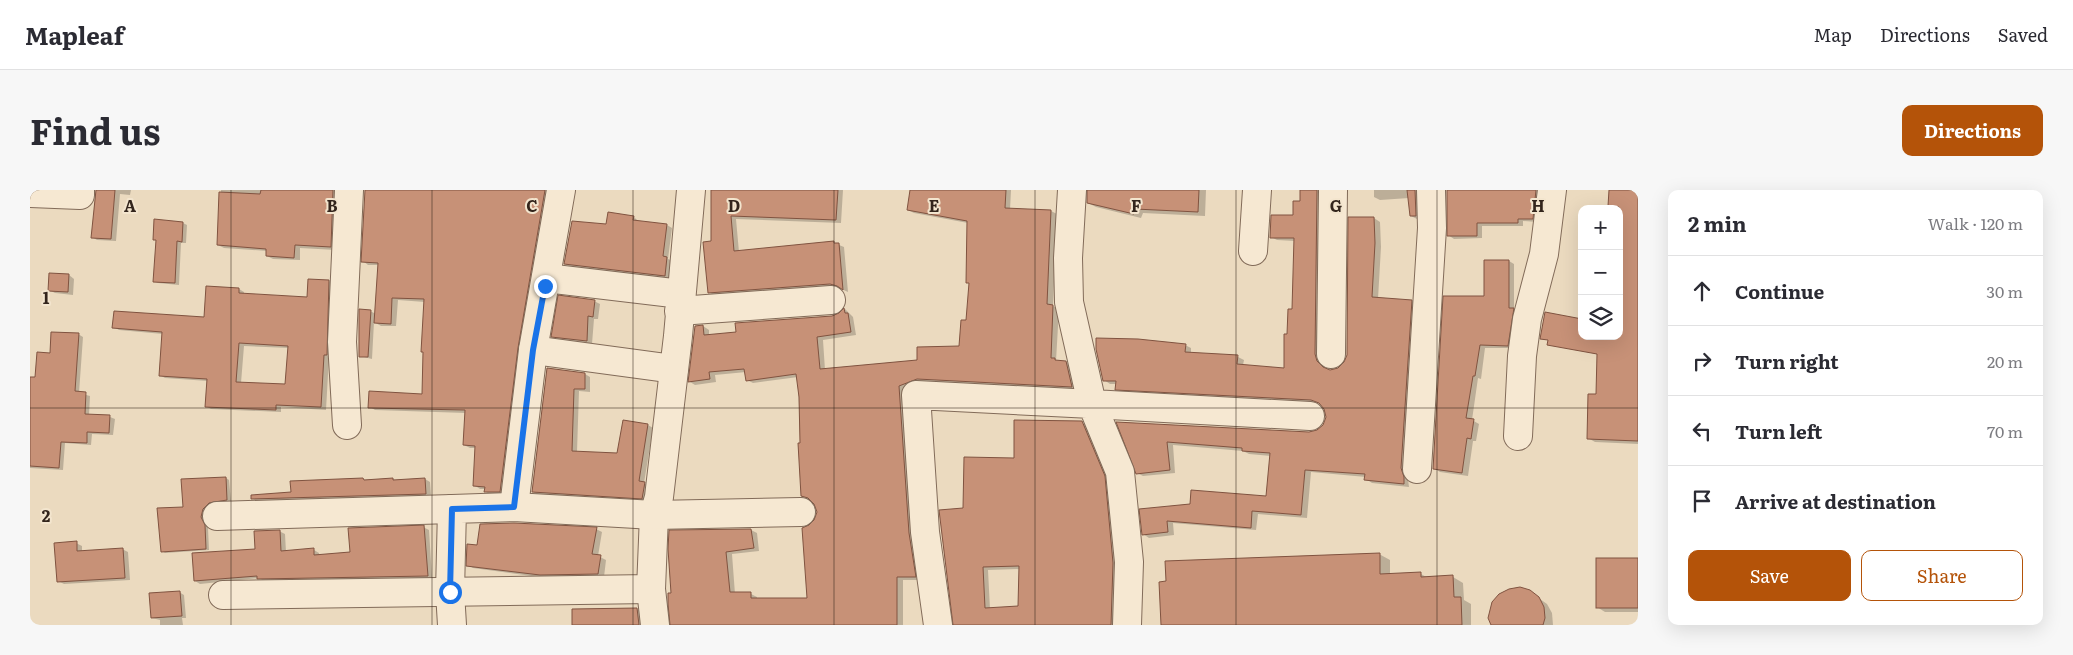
<!DOCTYPE html>
<html lang="en">
<head>
<meta charset="utf-8">
<style>
	body { margin:0; font-family:Literata,serif; background:#f7f7f7; color:#2b2b33 }
	.controls { position:absolute; right:15px; top:15px; display:grid; overflow:hidden; border-radius:10px; box-shadow:0 5px 20px #0002 }
	.controls button { width:45px; height:45px; display:grid; place-items:center; padding:0; border:0; border-bottom:1px solid #e1e1e2; background:#fff; color:#2b2b33; font:25px sans-serif }
	.stop { position:absolute; width:15px; height:15px; margin:-11px; border:4px solid #1a73e8; border-radius:50%; background:#fff }
	.stop.end { background:#1a73e8; border-color:#fff; box-shadow:0 1px 5px #0008 }
	.list { margin:0; padding:0; list-style:none }
	h2 { display:flex; justify-content:space-between; align-items:center; height:65px; margin:0; padding:0 20px; font-size:21px }
	h2 small { font-size:16px; font-weight:400; color:#7c7c81 }
	.list li { display:grid; grid-template-columns:32px 1fr auto; gap:15px; align-items:center; box-sizing:border-box; height:70px; padding:0 20px; border-top:1px solid #e1e1e2 }
	.list b { display:block; font-size:19px; white-space:nowrap }
	.list em { font-size:16px; font-style:normal; color:#7c7c81 }
	.actions { display:flex; gap:10px; padding:15px 20px }
	.actions a { flex:1; padding:11px 0; border:1px solid #b45309; border-radius:10px; text-align:center; font-size:18px; color:#b45309 }
	.actions .main { background:#b45309; color:#fff }
	.icon { flex:none; width:28px; height:28px; fill:none; stroke:currentColor; stroke-width:2; stroke-linecap:round; stroke-linejoin:round }
	.map { position:relative; flex:none; width:1608px; height:435px; overflow:hidden; border-radius:10px }
	header { display:flex; align-items:center; gap:30px; box-sizing:border-box; height:70px; padding:0 25px; background:#fff; border-bottom:1px solid #e1e1e2 }
	header strong { font-size:24px }
	nav { display:flex; gap:28px; margin-inline-start:auto; font-size:18px }
	.intro { display:flex; align-items:center; justify-content:space-between; box-sizing:border-box; height:120px; padding:0 30px }
	h1 { margin:0; font-size:35px }
	.button { padding:12px 22px; border-radius:10px; background:#b45309; color:#fff; font-size:18px; font-weight:700 }
	main { display:flex; gap:30px; padding:0 30px }
	aside { flex:1; background:#fff; border-radius:10px; box-shadow:0 5px 20px #0002 }
	.map>svg:first-child { display:block }
	.shadow { fill:#0003; fill-rule:evenodd }
	.building { fill:#c79177; stroke:#805340; fill-rule:evenodd }
	.lines { fill:none; stroke-linecap:round; stroke-linejoin:round }
	.minor-casing { stroke:#826b59; stroke-width:30 }
	.minor { stroke:#f6e8d2; stroke-width:28 }
	.route { stroke:#1a73e8; stroke-width:6 }
	.grid { fill:none; stroke:#33251c; stroke-width:1; stroke-opacity:0.55 }
	.grid-label { font-size:16px; text-anchor:middle; font-weight:bold; fill:#33251c; stroke:#f3e5ce; stroke-width:4; stroke-linejoin:round; paint-order:stroke }
</style>
</head>
<body>
<header>
<strong>Mapleaf</strong>
<nav><a>Map</a><a>Directions</a><a>Saved</a></nav>
</header>
<div class="intro"><h1>Find us</h1><a class="button">Directions</a></div>
<main>
<div class="map">
<svg width="1608" height="435" viewBox="0 0 1608 435">
	<rect width="100%" height="100%" fill="#ebdabf"/>
	<g class="shadow">
		<path d="M66,0h35l-1,5 -10,-1 -4,47 -19,-1 -5,-3z"/>
		<path d="M191,0h119l-4,60 -36,-2v12l-27,-1 -6,-3 1,-5 -44,-3 -6,-3z"/>
		<path d="M336,0h185l-45,304 -15,1 -5,-3v-3h-6l-6,-4 3,-37h-7l-6,-3 2,-32 -91,-3 -5,-3 53,-12 2,-93 -27,-2 -2,26h-15l-7,-4 -2,37 -12,-3 10,-45 6,3 3,-49h-11l-5,-4z"/>
		<path d="M683,0h130l-2,33 -105,-4 3,33 95,-9 10,4 4,45 -11,-5 -122,9 -6,-4z"/>
		<path d="M882,0h99l-1,20 41,1 6,3 -4,92 6,3 -3,52 10,1 6,4 5,24 -154,-8 -2,198h-18v45h-231l1,-31 78,-64 6,3 2,18 -27,3 3,40h16l6,3v2h51l2,-73 6,-5 2,-9 -3,-9 -13,-7 -4,-119 -45,6 -6,-3 -1,-8 -31,3 1,7 -21,3 -5,-3 13,-56 6,4v6l29,-3 94,-16 8,-3 5,-5 8,8 3,18 -33,5 2,30 93,-9 42,-13 8,-27 3,-37 -3,-2v-59l-54,-10 -6,-3z"/>
		<path d="M1058,0h118l-1,26 -62,-3 -2,5 -45,-11 -8,-4z"/>
		<path d="M1271,0h24l-4,168 5,12 4,1 10,-3 6,-6 2,-8 2,-136h24l6,4 1,25 -3,52 34,2 6,3 -11,168 2,15 -37,-4 -6,-4v-2l-55,-5 -4,46 -49,-4 -2,16 -83,-7 1,12 -25,3 -6,-4 -2,-24 126,-13 4,-41 -22,-2 -6,-3 -70,-6 2,28 -32,3 -6,-3 -19,-49 191,9 8,-2 7,-5 3,-9 -2,-8 -7,-6 -195,-11 -6,-3v-5h-7l-6,-4 81,-35 6,3v5l47,4 6,3 -1,5 42,5 3,-35 5,-25 2,-69 -18,-1 -6,-3 23,-20 7,-15z"/>
		<path d="M1344,0h48l-1,28 -4,1 -6,-3 -2,-18 -29,2 -6,-3z"/>
		<path d="M1418,0h93l-3,32 -15,-1v5h-41v12l-28,1 -6,-4z"/>
		<path d="M1580,0h28v128l-19,-109h-7l-3,-3z"/>
		<path d="M604,27l5,5 28,3 5,3 -4,31 5,2 -2,18 -100,-12 -6,-3z"/>
		<path d="M153,33l4,2 -1,18h-5l-2,42 -21,-2 -4,-2 3,-40 -3,-2z"/>
		<path d="M1479,71l5,3v46l5,3 -6,35h-28l-4,31 -3,-1 -6,42 7,4 -3,17h-3l-5,35 -28,-4 -6,-4 51,-170z"/>
		<path d="M39,85l5,4 -1,16 -18,-2 -6,-3z"/>
		<path d="M299,91l5,3 -2,73h-3l-3,53 -45,-3v5l-70,-3 -5,-3 2,-25 -43,-3 -5,-3 3,-41 -44,-4 -5,-3 91,-9 34,-29 5,3v2l65,4zM214,156l45,2 -3,37 -45,-2z"/>
		<path d="M564,111l6,3 -2,15h-4l-2,25 -34,-5 -5,-3z"/>
		<path d="M48,144l5,3 -4,56 11,3 -1,19 21,2 5,2 -2,16 -21,-1 -1,11 -26,-2 -2,27 -33,-2v-91h7l15,-23z"/>
		<path d="M1608,158v96l-43,-2 -7,-4 9,-42z"/>
		<path d="M518,179l37,5 5,3v15l-11,-1 -2,61 41,2 30,-29 5,3 -9,55 6,3 -2,15 -110,-6 -5,-3z"/>
		<path d="M1052,233l6,3 22,54 9,86 -2,59h-163l11,-115 50,-51zM990,379l-1,38 -29,2 -2,-39z"/>
		<path d="M196,288l3,2 2,22 -18,2 -8,16 3,8 1,22 -44,3 -3,-2 22,-43z"/>
		<path d="M363,289l4,2 28,-2 5,3 1,14 -173,5 -5,-2 39,-6 -1,-11z"/>
		<path d="M393,337l6,3 3,48 -168,3 -5,-3 -59,6 -5,-3 61,-31 23,-19 6,3 1,18 28,-2 5,3v2l32,-2z"/>
		<path d="M566,339l6,3 -4,24 8,4 -2,17 -58,1 -73,-10 -5,-3 10,-18z"/>
		<path d="M46,353l6,3v6l40,-3 6,3 2,28 -66,4 -6,-3z"/>
		<path d="M1349,364l11,6v15l31,-1 7,4 25,-1 10,6 1,17 7,4v21h-309z"/>
		<path d="M1608,369v53h-33l-8,-5z"/>
		<path d="M149,402l5,3 2,23h-4l1,7h-23v-5l-8,-2z"/>
		<path d="M1500,402l17,12 5,9 1,12h-60z"/>
		<path d="M607,419l8,5 2,11h-73z"/>
	</g>
	<g class="building">
		<path d="M66,0h19l-4,49 -20,-1z"/>
		<path d="M231,0h72l-2,57 -36,-2 -1,13 -28,-2v-7l-49,-4 2,-53 41,2z"/>
		<path d="M335,0h180l-27,158 -18,144h-16l1,-5 -12,-1 2,-40 -12,-1 2,-35 -97,-2 1,-17 53,3 1,-42h-2l3,-53 -32,-1 -1,26 -17,-1 4,-60 -17,-1z"/>
		<path d="M681,0h127l-2,30 -105,-4 3,35 100,-10v2h5l4,47 -6,-4 -7,-2 -122,9 -5,-51 8,-1z"/>
		<path d="M880,0h96l-1,18 46,2 -4,94 6,1 -2,53h4v2l11,1 6,26 -155,-8 -18,7 10,147 7,44h-19v48h-227l-2,-21v-11h3l-3,-44 1,-19 82,-1 3,19 -28,4 4,40h21v6h56l-5,-70 7,-3 5,-5 3,-8 -3,-8 -6,-6 -7,-2 -3,-53h2l-1,-46 -3,-23 -50,7 -2,-12 -35,3 1,7 -22,3 7,-56 8,-1 1,10 32,-3 -1,-9 97,-7 7,-3 5,-5 1,5h3l3,19 -34,5 3,32 97,-9v-13l42,-1 2,-26h5l3,-37h-3l1,-62 -60,-11z"/>
		<path d="M1057,0h112l-1,22 -63,-3 -1,5 -47,-11z"/>
		<path d="M1270,0h17l-2,164 2,7 6,6 7,3 8,-2 6,-6 3,-7 1,-138h26l1,26 -3,54 40,3 -11,168 3,9v7l-40,-4 1,-6 -60,-4 -4,45 -49,-4 -1,17 -84,-7 1,11 -26,3 -3,-26 51,-5 1,-14 75,6 4,-43 -28,-2v-3l-75,-6 3,28 -34,4 -20,-52 193,10 8,-2 6,-5 3,-8 -2,-8 -5,-6 -8,-3 -196,-10 1,-9h-13l-7,-32v-11l42,1 48,5 -1,8 53,3 -1,9 47,4v-34h3l1,-25h4l2,-71h-24l1,-23h22v-14h7z"/>
		<path d="M1377,0h8l1,26h-6z"/>
		<path d="M1417,0h89l-3,29h-15v4h-41v13h-30z"/>
		<path d="M1579,0h29v251l-51,-2 1,-45h8l1,-40 -50,-9 1,-5 -8,-1 5,-27 37,7v17h37v-129l-11,-1z"/>
		<path d="M578,22l26,4 -1,4 34,4 -4,32 4,1 -2,19 -101,-12 8,-43 34,3z"/>
		<path d="M124,29l29,3 -1,20 -5,-1 -2,42 -22,-1 3,-42h-3z"/>
		<path d="M1454,70h25v48h5l-6,38 -28,-1 -5,31h-2l-7,42 8,1 -3,20 -4,-1 -5,35 -29,-4 10,-173h41z"/>
		<path d="M19,83l20,1 -1,18 -20,-1z"/>
		<path d="M278,89l21,1 -2,75h-3l-3,52 -45,-2v5l-71,-3 2,-28 -48,-3 3,-44 -50,-4 2,-17 90,6 2,-31 33,2v5l68,4zM209,153l49,3 -3,38 -49,-2z"/>
		<path d="M528,105l37,5 -2,17 -5,-1 -1,25 -36,-4z"/>
		<path d="M329,119l12,1 -3,47h-9z"/>
		<path d="M21,142l28,1 -4,58 11,1 -1,22 25,1 -1,18 -22,-1v11l-26,-1 -2,26 -29,-2v-89h5l2,-25 13,1z"/>
		<path d="M517,178l38,5v16h-11l-2,62 45,2 6,-33 25,4 -9,57 6,1 -3,17 -110,-7z"/>
		<path d="M984,230l68,1 23,55 8,87 -2,62h-158l-14,-115 24,-2 1,-51 50,1zM989,376l-1,40 -33,2 -2,-41z"/>
		<path d="M196,287l1,23 -18,3 -6,6 -2,8 4,8 1,24 -45,3 -4,-44 26,-1 -2,-28z"/>
		<path d="M333,288l1,2 29,-2v2l32,-2 1,16 -175,5v-4l40,-3 -1,-11z"/>
		<path d="M484,333l83,4 -5,27 9,1 -3,19 -58,1 -74,-9 1,-22 10,1 3,-21z"/>
		<path d="M394,335l4,51 -171,3v-3l-63,5 -2,-28 63,-4 -1,-18 26,-1 1,21 33,-3v7l36,-3 -2,-24z"/>
		<path d="M47,351v10l46,-3 2,30 -68,4 -3,-39z"/>
		<path d="M1350,363v21l41,-2v5l32,-2 1,22h7l1,28h-301l-2,-43 7,-1 -1,-20z"/>
		<rect x="1566" y="368" width="42" height="50"/>
		<path d="M1490,397l10,3 9,7 5,10 1,11 -2,7h-52l-3,-7 4,-16 7,-8 10,-5z"/>
		<path d="M150,401l2,25 -31,2 -2,-25z"/>
		<path d="M607,418l2,17h-67v-16z"/>
	</g>
	<g class="lines">
		<defs>
			<g id="minor">
				<path d="M1042,0l-4,68 1,44 23,102 218,12"/>
				<path d="M0,3l50,2v-5"/>
				<path d="M1223,61l4,-61"/>
				<path d="M516,88l135,16"/>
				<path d="M649,121l152,-11"/>
				<path d="M503,160l141,19"/>
				<path d="M1301,164l2,-164"/>
				<path d="M317,235l-5,-83 7,-152"/>
				<path d="M1488,246l4,-80 5,-37 17,-65 8,-64"/>
				<path d="M1387,279l15,-241 -1,-38"/>
				<path d="M484,317l19,-157 28,-160"/>
				<path d="M187,326l235,-7"/>
				<path d="M621,399l4,36"/>
				<path d="M193,405l428,-6 3,-74 5,-18 19,-161 13,-146"/>
				<path d="M422,435l-2,-33 2,-83 62,-2 140,8 147,-3"/>
				<path d="M908,435l-13,-93 -9,-137 176,9 28,68 9,90 -2,63"/>
			</g>
		</defs>
		<use href="#minor" class="minor-casing"/>
		<use href="#minor" class="minor"/>
	</g>
	<g class="lines">
		<path class="route" d="M420,402l2,-83 62,-2 19,-157 12,-64"/>
	</g>
	<path class="grid" d="M201,0v435M402,0v435M603,0v435M804,0v435M1005,0v435M1206,0v435M1407,0v435M0,218h1608"/>
	<g class="grid-label">
		<text x="100" y="22">A</text>
		<text x="302" y="22">B</text>
		<text x="502" y="22">C</text>
		<text x="704" y="22">D</text>
		<text x="904" y="22">E</text>
		<text x="1106" y="22">F</text>
		<text x="1306" y="22">G</text>
		<text x="1508" y="22">H</text>
		<text x="16" y="114">1</text>
		<text x="16" y="332">2</text>
	</g>
</svg>
<div class="controls">
<button>+</button>
<button>−</button>
<button><svg class="icon" aria-label="layers" viewBox="0 0 24 24"><path d="M12 4l9 5-9 5-9-5zM3 14l9 5 9-5"/></svg></button>
</div>
<div class="stop" style="left:420px;top:402px"></div>
<div class="stop end" style="left:515px;top:96px"></div>
</div>
<aside>
<h2>2 min<small>Walk · 120 m</small></h2>
<ul class="list">
<li><svg class="icon" aria-label="ahead" viewBox="0 0 24 24"><path d="M12 20V5M6 11l6-6 6 6"/></svg><div><b>Continue</b></div><em>30 m</em></li>
<li><svg class="icon" aria-label="right" viewBox="0 0 24 24"><path d="M7 20v-9h11M14 6l5 5-5 5"/></svg><div><b>Turn right</b></div><em>20 m</em></li>
<li><svg class="icon" aria-label="left" viewBox="0 0 24 24"><path d="M17 20v-9H6M10 6l-5 5 5 5"/></svg><div><b>Turn left</b></div><em>70 m</em></li>
<li><svg class="icon" aria-label="arrive" viewBox="0 0 24 24"><path d="M6 21V4h12l-3 4 3 4H6"/></svg><div><b>Arrive at destination</b></div></li>
</ul>
<div class="actions"><a class="main">Save</a><a>Share</a></div>
</aside>
</main>
</body>
</html>
